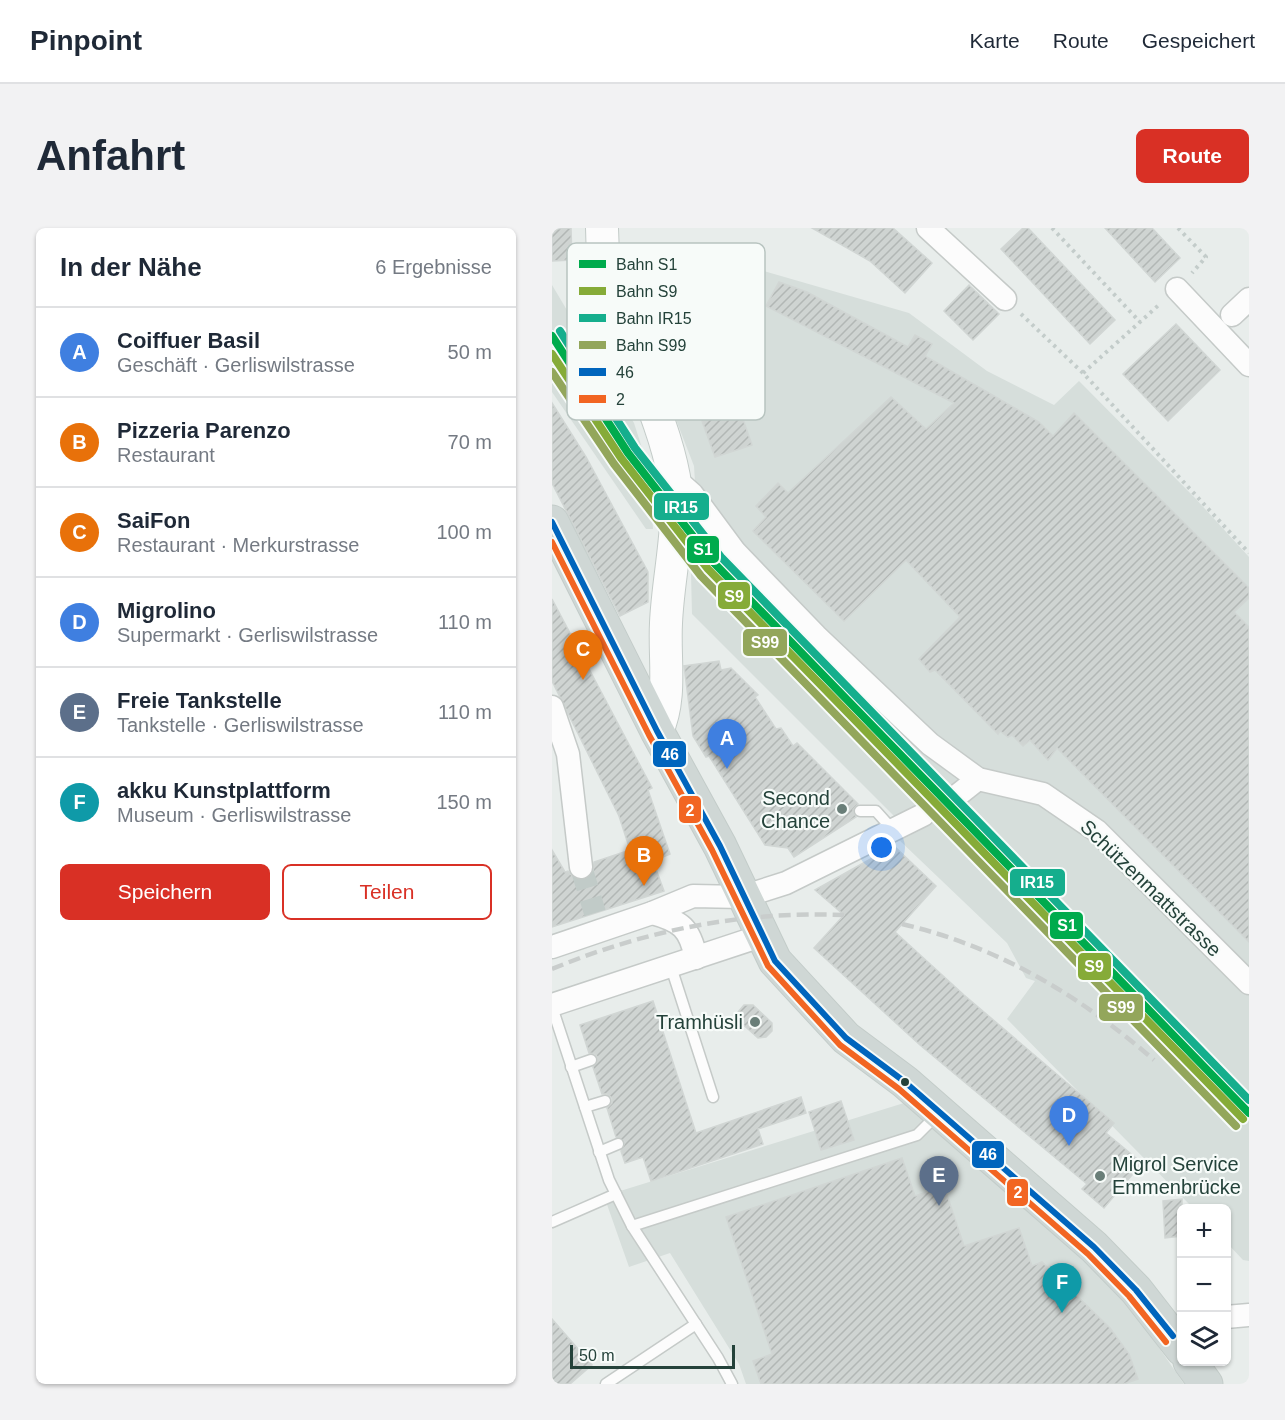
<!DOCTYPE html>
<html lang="de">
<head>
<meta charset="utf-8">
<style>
	body { margin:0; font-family:Helvetica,sans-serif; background:#f2f2f3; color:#1f2937 }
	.controls { position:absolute; right:18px; bottom:18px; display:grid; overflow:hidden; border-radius:9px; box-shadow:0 2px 4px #0004 }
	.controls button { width:54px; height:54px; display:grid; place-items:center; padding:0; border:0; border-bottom:2px solid #e0e1e3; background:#fff; color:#1f2937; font:30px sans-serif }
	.scale { position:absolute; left:18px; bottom:15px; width:165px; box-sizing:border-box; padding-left:6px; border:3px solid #24423a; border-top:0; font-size:16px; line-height:21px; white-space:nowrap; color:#24423a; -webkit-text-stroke:4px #f7fbf9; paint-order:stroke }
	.you { position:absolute; left:330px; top:620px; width:21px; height:21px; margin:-15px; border:4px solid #fff; border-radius:50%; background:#1a73e8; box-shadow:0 0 0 9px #1a73e833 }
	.badge { display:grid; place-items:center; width:39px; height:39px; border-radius:50%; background:#d93025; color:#fff; font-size:20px; font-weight:700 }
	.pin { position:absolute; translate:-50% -50px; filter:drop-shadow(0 2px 3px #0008) }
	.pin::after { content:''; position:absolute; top:32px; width:21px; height:18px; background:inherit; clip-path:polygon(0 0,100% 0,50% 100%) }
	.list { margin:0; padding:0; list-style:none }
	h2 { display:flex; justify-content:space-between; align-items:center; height:78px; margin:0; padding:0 24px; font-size:26px }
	h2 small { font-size:20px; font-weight:400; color:#747a83 }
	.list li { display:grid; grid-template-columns:39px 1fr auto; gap:18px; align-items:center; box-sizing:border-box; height:90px; padding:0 24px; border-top:2px solid #e0e1e3 }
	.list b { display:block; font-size:22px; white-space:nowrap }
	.list p { margin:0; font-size:20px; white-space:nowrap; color:#747a83 }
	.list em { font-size:20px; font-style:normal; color:#747a83 }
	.actions { display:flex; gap:12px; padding:18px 24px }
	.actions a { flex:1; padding:14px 0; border:2px solid #d93025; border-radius:9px; text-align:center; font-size:21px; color:#d93025 }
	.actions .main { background:#d93025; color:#fff }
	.icon { flex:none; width:33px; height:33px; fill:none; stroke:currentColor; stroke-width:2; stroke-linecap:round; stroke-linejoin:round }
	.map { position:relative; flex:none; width:697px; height:1156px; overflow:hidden; border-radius:9px }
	header { display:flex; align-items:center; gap:36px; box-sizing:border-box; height:84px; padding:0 30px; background:#fff; border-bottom:2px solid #e0e1e3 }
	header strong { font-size:28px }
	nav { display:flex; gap:33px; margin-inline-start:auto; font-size:21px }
	.intro { display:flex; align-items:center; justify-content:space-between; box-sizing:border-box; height:144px; padding:0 36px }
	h1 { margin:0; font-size:42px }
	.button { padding:15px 27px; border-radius:9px; background:#d93025; color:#fff; font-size:21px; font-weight:700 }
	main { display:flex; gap:36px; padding:0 36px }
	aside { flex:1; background:#fff; border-radius:9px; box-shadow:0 2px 4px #0004 }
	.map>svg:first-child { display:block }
	.built { fill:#d6dedb }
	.building { fill:url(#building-hatch); stroke:#d1d6d4; stroke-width:1.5 }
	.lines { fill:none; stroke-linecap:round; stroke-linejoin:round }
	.street-tunnel { stroke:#c1cbc8; stroke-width:22; stroke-dasharray:22 11; stroke-linecap:butt }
	.lane-casing { stroke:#c5cac8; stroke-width:13 }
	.street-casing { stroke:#c5cac8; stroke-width:25 }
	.secondary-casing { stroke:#c3cbc8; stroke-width:34 }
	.primary-casing { stroke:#c3ccc9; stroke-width:35 }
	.path { stroke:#c3ccca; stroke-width:4; stroke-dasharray:3 4.5; stroke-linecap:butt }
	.lane { stroke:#fcfcfc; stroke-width:10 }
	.street { stroke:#fcfcfc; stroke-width:22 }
	.secondary { stroke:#fcfcfc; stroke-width:32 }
	.primary { stroke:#cfd7d5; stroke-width:33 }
	.rail { stroke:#c9cdcc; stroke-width:4.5; stroke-dasharray:12 6; stroke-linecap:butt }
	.bus-1-casing { stroke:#f7fbf9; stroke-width:10 }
	.bus-2-casing { stroke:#f7fbf9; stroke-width:10 }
	.bus-1 { stroke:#0065bd; stroke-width:6 }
	.bus-2 { stroke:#f26522; stroke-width:6 }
	.rail-1-casing { stroke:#f7fbf9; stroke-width:12 }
	.rail-2-casing { stroke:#f7fbf9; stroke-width:12 }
	.rail-3-casing { stroke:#f7fbf9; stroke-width:12 }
	.rail-4-casing { stroke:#f7fbf9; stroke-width:12 }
	.rail-1 { stroke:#00ab4d; stroke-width:8 }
	.rail-2 { stroke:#86ab38; stroke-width:8 }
	.rail-3 { stroke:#15ae8d; stroke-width:8 }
	.rail-4 { stroke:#93a65b; stroke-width:8 }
	.poi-dot { fill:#697e78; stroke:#f7fbf9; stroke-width:2 }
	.bus-dot { fill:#24423a; stroke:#f7fbf9; stroke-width:2 }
	.labels { text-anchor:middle; stroke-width:4.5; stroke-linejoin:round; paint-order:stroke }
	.poi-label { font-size:20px; fill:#24423a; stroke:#f7fbf9; text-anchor:end }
	.street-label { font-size:20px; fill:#24423a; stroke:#f7fbf9 }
	.key { fill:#f7fbf9; stroke:#b8c4c0; stroke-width:1.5 }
	.key-label { font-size:16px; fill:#24423a }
	.line-badge { stroke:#f7fbf9; stroke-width:2 }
	.badge-label { font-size:16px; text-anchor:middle; font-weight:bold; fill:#fff }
</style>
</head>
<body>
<header>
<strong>Pinpoint</strong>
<nav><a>Karte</a><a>Route</a><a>Gespeichert</a></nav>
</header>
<div class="intro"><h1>Anfahrt</h1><a class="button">Route</a></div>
<main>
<aside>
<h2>In der Nähe<small>6 Ergebnisse</small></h2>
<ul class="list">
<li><span class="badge" style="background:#3f7fe0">A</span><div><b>Coiffuer Basil</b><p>Geschäft · Gerliswilstrasse</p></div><em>50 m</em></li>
<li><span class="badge" style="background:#e8710a">B</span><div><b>Pizzeria Parenzo</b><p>Restaurant</p></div><em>70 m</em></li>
<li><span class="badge" style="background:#e8710a">C</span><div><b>SaiFon</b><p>Restaurant · Merkurstrasse</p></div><em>100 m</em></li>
<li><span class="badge" style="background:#3f7fe0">D</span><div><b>Migrolino</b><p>Supermarkt · Gerliswilstrasse</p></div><em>110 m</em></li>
<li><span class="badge" style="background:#5c6f8a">E</span><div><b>Freie Tankstelle</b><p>Tankstelle · Gerliswilstrasse</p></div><em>110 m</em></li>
<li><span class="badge" style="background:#0f9aa8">F</span><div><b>akku Kunstplattform</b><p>Museum · Gerliswilstrasse</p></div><em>150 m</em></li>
</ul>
<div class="actions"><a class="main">Speichern</a><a>Teilen</a></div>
</aside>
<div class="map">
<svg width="697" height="1156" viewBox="0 0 697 1156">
	<defs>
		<pattern id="building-hatch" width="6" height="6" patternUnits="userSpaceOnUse" patternTransform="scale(1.5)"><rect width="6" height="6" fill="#cfd4d2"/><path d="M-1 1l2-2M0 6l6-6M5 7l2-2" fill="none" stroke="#b2b7b5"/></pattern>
	</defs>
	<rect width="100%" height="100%" fill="#e8edeb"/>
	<g class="built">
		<path d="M67,20l131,19 159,46 78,58 67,34 25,-24 116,117 54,59v704l-6,-1 -16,-17 -1,-35h-33l-186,-189 28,-38 -9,-3 -19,-35 -111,-106 -1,-20 -203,-203 -1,-41 7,-43 -4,-64 -61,-157z"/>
		<path d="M0,57l82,138 15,47 4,59h-7l-94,-137z"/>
		<path d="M352,875l218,191 62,90h-438l-7,-20 -69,-111 -41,14 -25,-71z"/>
	</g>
	<g class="building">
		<path d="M19,0l1,32 -20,1v-32z"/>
		<path d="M260,0h81l39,35 -27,30 -35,-32z"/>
		<path d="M471,0h5l87,92 -25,24 -89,-95z"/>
		<path d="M553,0h47l28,30 -25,24z"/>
		<path d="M198,42l10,27 -53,19 45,129 -37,12 -45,-125 -21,6 -10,-29z"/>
		<path d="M227,54l28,10 101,55 7,-12 17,9 -7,12 114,66 14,14 21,-23 175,175v10l-15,14 15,15v315l-192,-194 -9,12 -18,-20 -7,6 -11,-11 -4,2 -8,-6 -2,3 -63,-64 -5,2 -11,-13 41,-42 -54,-57 -62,61 -91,-90 13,-14 -10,-11 22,-23 10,10 103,-96 35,32 28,-26 -188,-97z"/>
		<path d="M417,57l30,29 -26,26 -29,-29z"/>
		<path d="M624,96l44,46 -52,51 -45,-47z"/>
		<path d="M0,175l34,54 62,115v30l-28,14 -68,-133z"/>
		<path d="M0,371l100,189 -4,2 22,64 -17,7 11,30 -112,36v-77l13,22 3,-1 7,8 7,1 11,-7 1,-11 36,-12 -11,-34 -67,-135z"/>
		<path d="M167,433l2,9 10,-2 27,27 -3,2 21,32 5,-1 12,18 4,-3 61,61 -5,6 3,7 -62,40 -6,-9 -23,-3 -56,-89 -3,1 -13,-21 -9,-70z"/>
		<path d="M342,618l42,40 -41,46 69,63 150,128 -8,10 36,30 -38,45 -22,-19 5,-5 -167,-139 -106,-97 30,-33 -29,-25z"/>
		<path d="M101,773l43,132 105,-36 5,16 -48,16 5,15 -112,37 -8,-24 -18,6 -4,-12 4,-9 -9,-5 -9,-29 5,-5v-5l-5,-4h-5l-9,-27 5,-9 -3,-4 -6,-1 -9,-28z"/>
		<path d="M192,777h9l19,18v8l-6,6 -8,1 -20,-18v-8z"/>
		<path d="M289,873l13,39 -33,10 -12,-38z"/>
		<path d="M350,930l13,38 29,-10 20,60 55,-18 13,38 10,-4 68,66 19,26 9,25 -14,5h-363l-8,-23 19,-7 -46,-137z"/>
		<path d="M630,971v37l-17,2 -2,-37z"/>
		<path d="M0,1091l40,46 -22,19h-18z"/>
	</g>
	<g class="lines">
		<g class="street-tunnel">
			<path d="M371,587l31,-17"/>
			<path d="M29,639l14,46"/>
		</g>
		<defs>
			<g id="lane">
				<path d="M308,583h16l17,19"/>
				<path d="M119,739l42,130"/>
				<path d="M0,779l57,173 23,46 86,132 14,26"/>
				<path d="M19,839l20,-7"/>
				<path d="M33,879l20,-6"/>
				<path d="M47,924l19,-8"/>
				<path d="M0,994l64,-28"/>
				<path d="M80,998l285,-91 21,-21"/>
				<path d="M54,1156l90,-60"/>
			</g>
			<g id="street">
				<path d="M376,0l77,71"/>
				<path d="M625,61l72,76"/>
				<path d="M680,87l17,-16"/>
				<path d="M122,250l18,16 43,58 81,84 114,108 48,35 65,15 54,37 152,152"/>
				<path d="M0,479l16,47 13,113"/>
				<path d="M402,570l24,-19"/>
				<path d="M100,685c29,8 38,15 44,45"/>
				<path d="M0,719l100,-34 41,-17 49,1 44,-14 137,-68"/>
				<path d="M0,777l209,-69"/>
				<path d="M674,1089l23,-2"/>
			</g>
			<path id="secondary" d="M50,0c0,88 56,163 72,249 8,48 -6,98 -8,146 -2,36 6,75 -9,108"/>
			<g id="primary">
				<path d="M0,294l105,209 63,115 55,115 71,77 59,44 189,165 42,43 46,59"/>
				<path d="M638,1134l16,22"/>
			</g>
		</defs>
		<use href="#lane" class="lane-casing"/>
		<use href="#street" class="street-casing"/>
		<use href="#secondary" class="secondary-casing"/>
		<use href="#primary" class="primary-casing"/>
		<g class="path">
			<path d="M500,0l88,94"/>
			<path d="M626,0l28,29 -14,16"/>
			<path d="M469,86l62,59 166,180"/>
			<path d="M531,145l78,-70"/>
		</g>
		<use href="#lane" class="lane"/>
		<use href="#street" class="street"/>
		<use href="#secondary" class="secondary"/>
		<use href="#primary" class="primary"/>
		<g class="rail">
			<path d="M350,696c97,23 177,71 252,136"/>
			<path d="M0,741c94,-39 190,-58 292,-54"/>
		</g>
		<defs>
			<path id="bus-1" d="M0,294l105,209 63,115 55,115 71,77 59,44 189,165 42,43 37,46"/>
			<path id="bus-2" d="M0,314l97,193 63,115 56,116 72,79 59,44 189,165 41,42 37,46"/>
		</defs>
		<use href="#bus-1" class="bus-1-casing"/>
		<use href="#bus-2" class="bus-2-casing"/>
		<use href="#bus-1" class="bus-1"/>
		<use href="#bus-2" class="bus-2"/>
		<defs>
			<path id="rail-1" d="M0,108l76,117 86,110 535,550"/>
			<path id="rail-2" d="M0,126l69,104 87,111 535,550"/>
			<path id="rail-3" d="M8,103l75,117 86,109 528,543"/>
			<path id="rail-4" d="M0,144l62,92 87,112 535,550"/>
		</defs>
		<use href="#rail-1" class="rail-1-casing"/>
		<use href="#rail-2" class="rail-2-casing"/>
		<use href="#rail-3" class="rail-3-casing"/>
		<use href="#rail-4" class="rail-4-casing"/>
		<use href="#rail-1" class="rail-1"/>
		<use href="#rail-2" class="rail-2"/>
		<use href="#rail-3" class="rail-3"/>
		<use href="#rail-4" class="rail-4"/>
	</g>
	<g class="poi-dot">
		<circle cx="290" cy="581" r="6"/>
		<circle cx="203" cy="794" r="6"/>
		<circle cx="548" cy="948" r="6"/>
	</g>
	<circle class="bus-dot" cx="353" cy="854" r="5"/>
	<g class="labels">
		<g class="poi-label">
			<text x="278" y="577">Second<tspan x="278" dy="23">Chance</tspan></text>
			<text x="191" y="801">Tramhüsli</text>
			<text x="560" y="943" text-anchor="start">Migrol Service<tspan x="560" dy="23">Emmenbrücke</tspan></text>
		</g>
		<g class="street-label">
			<text transform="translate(599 660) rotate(44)" y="7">Schützenmattstrasse</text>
		</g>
	</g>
	<rect x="15" y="15" width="198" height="177" rx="9" class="key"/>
	<rect x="27" y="32" width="27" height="8" fill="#00ab4d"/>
	<rect x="27" y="59" width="27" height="8" fill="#86ab38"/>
	<rect x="27" y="86" width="27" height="8" fill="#15ae8d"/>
	<rect x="27" y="113" width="27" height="8" fill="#93a65b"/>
	<rect x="27" y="140" width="27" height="8" fill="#0065bd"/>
	<rect x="27" y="167" width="27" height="8" fill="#f26522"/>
	<g class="key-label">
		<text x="64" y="42">Bahn S1</text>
		<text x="64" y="69">Bahn S9</text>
		<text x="64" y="96">Bahn IR15</text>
		<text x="64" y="123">Bahn S99</text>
		<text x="64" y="150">46</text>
		<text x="64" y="177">2</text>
	</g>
	<g class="line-badge">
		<rect x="101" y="264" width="57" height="29" rx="6" fill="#15ae8d"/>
		<rect x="134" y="307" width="34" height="29" rx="6" fill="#00ab4d"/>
		<rect x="165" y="353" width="34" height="29" rx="6" fill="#86ab38"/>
		<rect x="190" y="400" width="46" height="29" rx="6" fill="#93a65b"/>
		<rect x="100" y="512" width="35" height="28" rx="6" fill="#0065bd"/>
		<rect x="126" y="567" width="24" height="29" rx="6" fill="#f26522"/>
		<rect x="457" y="640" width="57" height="29" rx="6" fill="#15ae8d"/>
		<rect x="497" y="683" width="35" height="29" rx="6" fill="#00ab4d"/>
		<rect x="525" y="724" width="35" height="29" rx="6" fill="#86ab38"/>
		<rect x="546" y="765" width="46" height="29" rx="6" fill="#93a65b"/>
		<rect x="419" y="912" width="34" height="29" rx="6" fill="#0065bd"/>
		<rect x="454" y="950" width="23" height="29" rx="6" fill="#f26522"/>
	</g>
	<g class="badge-label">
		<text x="129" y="285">IR15</text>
		<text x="151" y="327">S1</text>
		<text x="182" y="374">S9</text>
		<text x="213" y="420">S99</text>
		<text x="118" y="532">46</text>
		<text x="138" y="588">2</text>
		<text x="485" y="660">IR15</text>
		<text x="515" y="703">S1</text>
		<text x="542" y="744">S9</text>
		<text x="569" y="785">S99</text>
		<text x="436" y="932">46</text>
		<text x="466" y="970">2</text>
	</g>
</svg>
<div class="controls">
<button>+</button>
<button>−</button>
<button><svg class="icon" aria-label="layers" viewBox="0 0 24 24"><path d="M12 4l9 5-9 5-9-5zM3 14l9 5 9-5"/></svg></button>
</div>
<div class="scale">50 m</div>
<div class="you"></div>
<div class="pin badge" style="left:175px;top:541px;background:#3f7fe0">A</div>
<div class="pin badge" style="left:92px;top:658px;background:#e8710a">B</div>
<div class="pin badge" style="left:31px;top:452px;background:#e8710a">C</div>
<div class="pin badge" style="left:517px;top:918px;background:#3f7fe0">D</div>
<div class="pin badge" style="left:387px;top:978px;background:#5c6f8a">E</div>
<div class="pin badge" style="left:510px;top:1085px;background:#0f9aa8">F</div>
</div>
</main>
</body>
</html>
